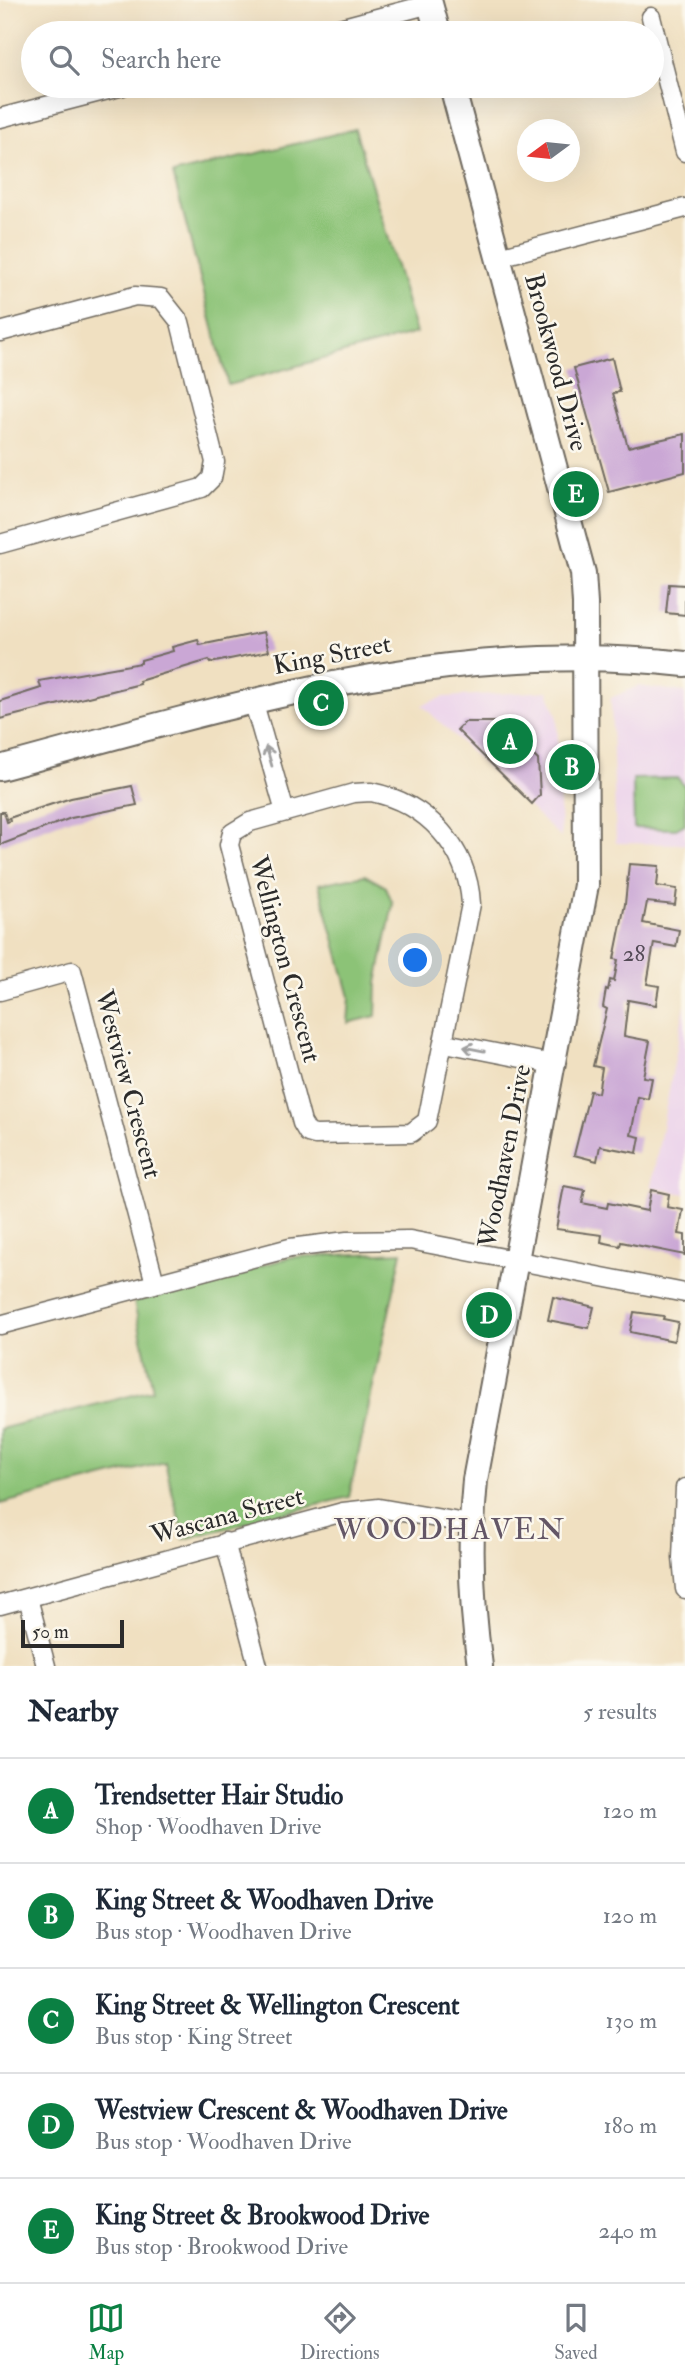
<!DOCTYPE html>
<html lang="en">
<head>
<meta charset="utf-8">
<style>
	body { margin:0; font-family:"IM FELL Double Pica",serif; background:#f6f6f7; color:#1f2937 }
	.compass { position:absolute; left:517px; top:119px; width:63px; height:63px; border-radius:50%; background:#fff; box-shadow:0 7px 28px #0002; rotate:255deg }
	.scale { position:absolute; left:21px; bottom:18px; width:103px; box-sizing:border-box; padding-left:7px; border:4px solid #2b2b2b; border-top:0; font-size:19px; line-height:24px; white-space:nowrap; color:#2b2b2b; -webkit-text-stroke:5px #fbf7ec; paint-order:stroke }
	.you { position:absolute; left:416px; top:961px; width:24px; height:24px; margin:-18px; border:5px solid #fff; border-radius:50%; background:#1a73e8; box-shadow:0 0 0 10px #1a73e833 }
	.badge { display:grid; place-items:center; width:46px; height:46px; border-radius:50%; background:#0b8043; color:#fff; font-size:23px; font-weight:700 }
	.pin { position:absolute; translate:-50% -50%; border:4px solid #fff; box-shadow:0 2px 7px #0006 }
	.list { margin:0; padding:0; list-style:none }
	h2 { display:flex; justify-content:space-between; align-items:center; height:91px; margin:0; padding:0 28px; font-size:30px }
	h2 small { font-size:23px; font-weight:400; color:#747a83 }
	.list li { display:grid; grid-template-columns:46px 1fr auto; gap:21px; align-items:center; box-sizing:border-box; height:105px; padding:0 28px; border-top:2px solid #e0e1e3 }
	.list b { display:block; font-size:26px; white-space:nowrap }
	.list p { margin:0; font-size:23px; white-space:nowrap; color:#747a83 }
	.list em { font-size:23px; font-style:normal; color:#747a83 }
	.icon { flex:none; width:38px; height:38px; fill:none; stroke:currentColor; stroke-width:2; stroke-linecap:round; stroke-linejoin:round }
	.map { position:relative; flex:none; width:685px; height:1666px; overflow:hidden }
	.search { position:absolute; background:#fff; box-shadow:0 7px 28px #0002; left:21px; right:21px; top:21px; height:77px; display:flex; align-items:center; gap:18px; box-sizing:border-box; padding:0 24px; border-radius:38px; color:#747a83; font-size:26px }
	.sheet { height:616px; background:#fff }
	nav { display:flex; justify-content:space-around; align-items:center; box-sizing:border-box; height:98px; border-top:2px solid #e0e1e3; background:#fff; font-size:19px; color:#747a83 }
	nav a { display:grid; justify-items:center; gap:4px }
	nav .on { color:#0b8043 }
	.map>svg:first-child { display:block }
	.built { fill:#ebd1eb }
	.green { fill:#8cc377; stroke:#5c7751; stroke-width:2 }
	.building { fill:#caa7d5 }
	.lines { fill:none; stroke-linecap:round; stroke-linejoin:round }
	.street-casing { stroke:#706a60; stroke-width:21 }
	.secondary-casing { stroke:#706a60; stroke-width:28 }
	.street { stroke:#fff; stroke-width:18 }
	.secondary { stroke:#fff; stroke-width:24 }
	.oneway { stroke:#a0a0a0 }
	.labels { text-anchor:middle; stroke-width:5; stroke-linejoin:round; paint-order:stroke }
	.number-label { font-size:23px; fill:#534a56 }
	.street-label { font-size:26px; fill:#2b2b2b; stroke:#fbf7ec }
	.quarter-label { font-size:30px; letter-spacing:2px; fill:#635666; stroke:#fbf7ec }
</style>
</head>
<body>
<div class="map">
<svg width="685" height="1666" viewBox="0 0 685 1666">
	<rect width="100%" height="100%" fill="#fbf7ec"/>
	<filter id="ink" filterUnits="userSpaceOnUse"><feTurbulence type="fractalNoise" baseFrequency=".0143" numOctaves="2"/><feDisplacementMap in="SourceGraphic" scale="14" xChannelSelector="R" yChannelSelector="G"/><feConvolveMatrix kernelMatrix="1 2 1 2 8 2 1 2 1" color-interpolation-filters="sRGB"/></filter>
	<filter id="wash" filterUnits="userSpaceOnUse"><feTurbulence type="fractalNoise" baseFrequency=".00686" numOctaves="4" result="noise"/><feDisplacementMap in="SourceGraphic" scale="28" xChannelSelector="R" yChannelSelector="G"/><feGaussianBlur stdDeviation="1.57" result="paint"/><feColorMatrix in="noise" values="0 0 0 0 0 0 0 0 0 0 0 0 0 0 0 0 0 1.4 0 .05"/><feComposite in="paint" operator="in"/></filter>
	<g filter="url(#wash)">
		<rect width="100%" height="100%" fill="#f0e0c1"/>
		<g class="built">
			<path d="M638,686l47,6v152l-69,-1 -5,-145z"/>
			<path d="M548,691l9,24 4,123 -139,-133 22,-8z"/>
			<path d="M685,1004v190l-34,-7z"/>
		</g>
		<g class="green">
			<path d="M355,129l61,204 -188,52 -55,-211z"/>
			<path d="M678,778l7,9v37l-9,5 -42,-1 -1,-49z"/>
			<path d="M365,875l21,12 7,17 -16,79 -1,33 -28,7 2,-26 -31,-113z"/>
			<path d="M402,1252l-53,245 -165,42 -19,-77 -165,42v-75l153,-39 -19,-88 158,-45z"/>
		</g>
		<g id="blocks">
			<g class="building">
				<path d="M612,358l8,34 -7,1 15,54 57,-13v38l-76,20 -35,-124z"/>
				<path d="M669,584l16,1v30l-19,-2z"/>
				<path d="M264,632l5,19 -59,12 -1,-3 -70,21 1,3 -140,35v-18l41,-13 -2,-7 102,-18v-3l32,-9 -1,-4 26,-7 2,5z"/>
				<path d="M465,722h34l39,38 2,35 -8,9 -75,-74z"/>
				<path d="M132,786l5,19 -66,13 -71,27v-33h4l3,10 3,-1 -1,-3 62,-20z"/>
				<path d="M629,864l30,2 -2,20 20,3 -2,16 -28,-3 -4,21 36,7 -3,17 -22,-4 -7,41 12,2 -3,19 -28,-5 -4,36 26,5 -7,36 9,1 -4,21 -10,-2 -7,38 9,2 -3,16 -37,-7 -3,15 -23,-6 16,-64 8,2 4,-25 -9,-2 14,-57 -4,-2 3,-18 2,1 2,-10 4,1 4,-21 -4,-1 11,-55z"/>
				<path d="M564,1186l21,4 -3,13 25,5 1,-5 39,8 4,-21 18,4 -2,13 16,3 -4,24 6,1v20l-64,-13 -1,4 -19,-4 1,-7 -46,-6z"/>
				<path d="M553,1297l41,10 -5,21 -41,-8z"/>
				<path d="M634,1312l30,4 -1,3 15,3 -4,19 -44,-9z"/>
			</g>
		</g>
	</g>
	<g filter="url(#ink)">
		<use href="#blocks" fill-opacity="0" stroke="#706a60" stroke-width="2"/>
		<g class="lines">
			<defs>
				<g id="street">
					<path d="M651,17l34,135"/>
					<path d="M321,33l109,-29"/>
					<path d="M0,118l123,-32"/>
					<path d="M499,257l186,-49"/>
					<path d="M0,332l135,-36 26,2 19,24 35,140 -3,16 -10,10 -202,56"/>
					<path d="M253,700l32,112"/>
					<path d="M371,792c56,11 97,56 100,112l-44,217 -16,12 -96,2 -7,-2 -6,-10 -73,-278 3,-12 18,-11 104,-29z"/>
					<path d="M0,991l72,-20 83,312"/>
					<path d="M445,1043l107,21"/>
					<path d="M0,1325l290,-77 57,-7 63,-1 275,53"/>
					<path d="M685,1488l-3,70 3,31"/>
					<path d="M225,1542l33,124"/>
					<path d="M28,1598l18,68"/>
					<path d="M0,1605l343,-93 36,-4 92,16"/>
				</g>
				<g id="secondary">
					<path d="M429,0l9,33"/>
					<path d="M452,86l131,487 2,31 1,281 -111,595c-6,63 -4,124 5,186"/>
					<path d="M0,768c227,-61 447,-131 685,-104"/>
				</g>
			</defs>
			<use href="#street" class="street-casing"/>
			<use href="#secondary" class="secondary-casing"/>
			<use href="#street" class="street"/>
			<use href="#secondary" class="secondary"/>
		</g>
		<defs><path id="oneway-shaft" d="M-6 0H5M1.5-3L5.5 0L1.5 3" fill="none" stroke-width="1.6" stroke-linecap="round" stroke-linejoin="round" transform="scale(1.75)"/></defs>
		<g class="oneway">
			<use href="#oneway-shaft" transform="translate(269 756) rotate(-106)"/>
			<use href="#oneway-shaft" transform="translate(474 1049) rotate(-169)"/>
		</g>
	</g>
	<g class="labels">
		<g class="number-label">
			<text x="634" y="961">28</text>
		</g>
		<g class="street-label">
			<text transform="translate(557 362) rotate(75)" y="9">Brookwood Drive</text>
			<text transform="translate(332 654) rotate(-11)" y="9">King Street</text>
			<text transform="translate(286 959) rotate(75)" y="9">Wellington Crescent</text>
			<text transform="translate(129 1084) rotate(75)" y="9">Westview Crescent</text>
			<text transform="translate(504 1156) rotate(-79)" y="9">Woodhaven Drive</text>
			<text transform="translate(227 1515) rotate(-15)" y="9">Wascana Street</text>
		</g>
		<g class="quarter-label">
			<text x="450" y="1539">WOODHAVEN</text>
		</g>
	</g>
</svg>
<svg class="compass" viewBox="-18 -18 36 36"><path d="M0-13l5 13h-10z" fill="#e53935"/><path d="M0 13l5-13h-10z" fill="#747a83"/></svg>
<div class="scale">50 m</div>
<div class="you"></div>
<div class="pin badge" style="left:510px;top:741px">A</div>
<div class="pin badge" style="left:572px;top:767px">B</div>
<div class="pin badge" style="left:321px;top:703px">C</div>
<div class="pin badge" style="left:489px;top:1315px">D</div>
<div class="pin badge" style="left:576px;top:494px">E</div>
<div class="search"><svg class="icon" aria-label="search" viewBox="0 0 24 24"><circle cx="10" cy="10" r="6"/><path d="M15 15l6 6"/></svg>Search here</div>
</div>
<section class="sheet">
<h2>Nearby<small>5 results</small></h2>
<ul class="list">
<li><span class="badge">A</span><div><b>Trendsetter Hair Studio</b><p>Shop · Woodhaven Drive</p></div><em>120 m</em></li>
<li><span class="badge">B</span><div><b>King Street &amp; Woodhaven Drive</b><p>Bus stop · Woodhaven Drive</p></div><em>120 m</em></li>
<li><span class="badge">C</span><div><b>King Street &amp; Wellington Crescent</b><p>Bus stop · King Street</p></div><em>130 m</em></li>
<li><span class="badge">D</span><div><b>Westview Crescent &amp; Woodhaven Drive</b><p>Bus stop · Woodhaven Drive</p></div><em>180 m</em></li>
<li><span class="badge">E</span><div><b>King Street &amp; Brookwood Drive</b><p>Bus stop · Brookwood Drive</p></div><em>240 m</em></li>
</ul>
</section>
<nav>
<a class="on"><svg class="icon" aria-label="map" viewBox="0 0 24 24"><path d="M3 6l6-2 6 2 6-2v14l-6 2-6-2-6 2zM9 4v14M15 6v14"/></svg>Map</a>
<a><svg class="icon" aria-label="directions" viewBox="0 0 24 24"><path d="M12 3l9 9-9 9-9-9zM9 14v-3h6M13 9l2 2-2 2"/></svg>Directions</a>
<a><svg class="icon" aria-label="saved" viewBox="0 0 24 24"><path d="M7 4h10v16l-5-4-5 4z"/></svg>Saved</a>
</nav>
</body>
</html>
